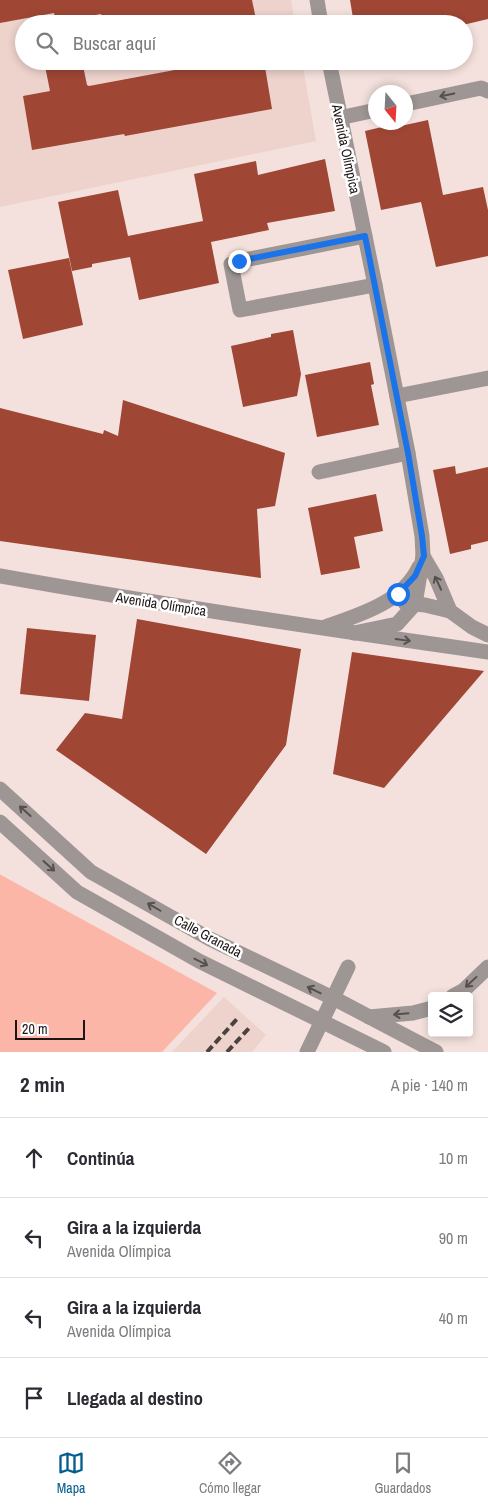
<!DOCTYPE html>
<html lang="es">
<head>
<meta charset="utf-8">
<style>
	body { margin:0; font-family:"Archivo Narrow",sans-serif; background:#f2f2f3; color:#2b2b33 }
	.controls { position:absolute; right:15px; bottom:15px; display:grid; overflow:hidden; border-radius:5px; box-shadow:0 2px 8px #0003 }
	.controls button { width:45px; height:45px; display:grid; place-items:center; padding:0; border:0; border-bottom:1px solid #e1e1e2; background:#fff; color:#2b2b33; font:25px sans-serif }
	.compass { position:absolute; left:368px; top:85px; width:45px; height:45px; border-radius:50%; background:#fff; box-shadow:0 2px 8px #0003; rotate:162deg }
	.scale { position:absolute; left:15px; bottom:12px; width:70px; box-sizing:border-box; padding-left:5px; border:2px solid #1c1514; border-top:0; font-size:14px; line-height:18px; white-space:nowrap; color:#1c1514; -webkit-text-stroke:4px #fff; paint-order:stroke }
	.stop { position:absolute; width:15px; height:15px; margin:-11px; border:4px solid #1a73e8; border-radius:50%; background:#fff }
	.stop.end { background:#1a73e8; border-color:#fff; box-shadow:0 1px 5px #0008 }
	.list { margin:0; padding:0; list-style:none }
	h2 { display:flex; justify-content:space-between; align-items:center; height:65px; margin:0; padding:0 20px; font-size:21px }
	h2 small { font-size:16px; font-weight:400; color:#7c7c81 }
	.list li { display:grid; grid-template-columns:32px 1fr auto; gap:15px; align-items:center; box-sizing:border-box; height:80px; padding:0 20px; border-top:1px solid #e1e1e2 }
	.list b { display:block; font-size:19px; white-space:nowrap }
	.list p { margin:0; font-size:16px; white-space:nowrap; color:#7c7c81 }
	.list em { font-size:16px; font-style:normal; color:#7c7c81 }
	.icon { flex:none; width:28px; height:28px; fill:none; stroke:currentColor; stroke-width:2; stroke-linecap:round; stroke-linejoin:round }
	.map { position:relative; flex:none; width:488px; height:1052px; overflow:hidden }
	.search { position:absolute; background:#fff; box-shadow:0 2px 8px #0003; left:15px; right:15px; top:15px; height:55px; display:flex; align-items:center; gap:12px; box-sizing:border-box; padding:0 18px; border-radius:28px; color:#7c7c81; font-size:19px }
	.sheet { height:385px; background:#fff }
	nav { display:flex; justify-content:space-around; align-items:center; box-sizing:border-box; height:70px; border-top:1px solid #e1e1e2; background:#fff; font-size:14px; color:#7c7c81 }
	nav a { display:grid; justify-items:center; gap:2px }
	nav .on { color:#035d8e }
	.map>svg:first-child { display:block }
	.built { fill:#eed2cc }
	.green { fill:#fcb6a7 }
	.building { fill:#9f4635 }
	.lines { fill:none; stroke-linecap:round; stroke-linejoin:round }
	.minor { stroke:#9e9694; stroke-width:15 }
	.rail { stroke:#4b4240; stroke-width:4; stroke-dasharray:8 4; stroke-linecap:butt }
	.oneway { stroke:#564f4e }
	.route { stroke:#1a73e8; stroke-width:6 }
	.labels { text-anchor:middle; stroke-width:5; stroke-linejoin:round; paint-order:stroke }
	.street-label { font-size:14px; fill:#1c1514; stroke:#fff }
</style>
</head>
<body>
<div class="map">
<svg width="488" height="1052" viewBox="0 0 488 1052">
	<rect width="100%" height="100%" fill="#f4e1dd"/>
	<g class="built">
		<path d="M0,0h291l4,24h-271v37h278l14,80 -316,66z"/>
		<path d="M224,997l42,38 -14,17h-80z"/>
	</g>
	<path class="green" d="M0,874l1,1 216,118 -55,59h-162z"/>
	<g class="building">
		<path d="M0,0h252l5,24h-154l-2,-10 -45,8 -2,-9 -54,10z"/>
		<path d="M350,0h138v19l-21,5h-113z"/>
		<path d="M44,61h38l5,24 2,1 118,-22v-3h57l8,48 -147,27 -1,-2 -92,16 -9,-54 27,-5z"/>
		<path d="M428,120l15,75 40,-8 5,23v46l-52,11 -15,-65 -40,8 -16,-79 21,-5 1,3z"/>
		<path d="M325,159l10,52 -68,12 2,7 -58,12 8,41 -80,17 -9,-43 -38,7v3l-20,4 -14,-69 60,-12 10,46 75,-15 -9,-47 62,-13 2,14z"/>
		<path d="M69,258l14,67 -60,14 -15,-69z"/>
		<path d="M293,330l8,44 -4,22 -54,11 -12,-61 40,-9v-3z"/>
		<path d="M370,362l4,22 -3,1 8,40 -62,12 -12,-62z"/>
		<path d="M123,400l162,53 -10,53 -18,3 4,69 -261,-37v-133l103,26 1,-4 14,6z"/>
		<path d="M455,466l1,8 32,-7v74l-17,4v4l-21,5 -17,-84z"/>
		<path d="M376,494l7,37 -29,6 6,31 -39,7 -13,-67z"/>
		<path d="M137,619l164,30 -15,96 -80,109 -150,-104 29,-37 37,6z"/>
		<path d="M27,628l69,7 -7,66 -69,-7z"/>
		<path d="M352,652l132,19 -100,117 -51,-14z"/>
	</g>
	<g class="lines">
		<g class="minor">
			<path d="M317,0l4,24"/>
			<path d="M329,61l46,224 33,168 14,83 1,20 -8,48 -18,20 -43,9"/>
			<path d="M406,104l75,-16 7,3"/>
			<path d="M339,118l37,-8"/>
			<path d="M365,236l-126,25 -8,3 9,46 135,-25"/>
			<path d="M397,396l91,-18"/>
			<path d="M319,472l89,-19"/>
			<path d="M423,556l13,22 14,33 22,16 16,8"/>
			<path d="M0,576c162,29 325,53 488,76"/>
			<path d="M405,603l20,2 25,6"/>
			<path d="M325,627c34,-12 77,-24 94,-60"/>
			<path d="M0,789l91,83 119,67 127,61 99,52"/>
			<path d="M0,822l77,70 122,69 185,91"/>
			<path d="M453,996l11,-6 24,-23"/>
			<path d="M369,1017l44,-4 19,-5"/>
			<path d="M307,1052l41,-85"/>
		</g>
		<g class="rail">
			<path d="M207,1052l30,-33"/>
			<path d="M227,1052l24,-26"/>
		</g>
	</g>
	<defs><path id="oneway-shaft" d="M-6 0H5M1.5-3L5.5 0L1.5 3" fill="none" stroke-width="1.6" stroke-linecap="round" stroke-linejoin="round" transform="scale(1.25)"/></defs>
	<g class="oneway">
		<use href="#oneway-shaft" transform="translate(447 95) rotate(168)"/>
		<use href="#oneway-shaft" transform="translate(438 583) rotate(-115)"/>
		<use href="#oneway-shaft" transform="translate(403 640) rotate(8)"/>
		<use href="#oneway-shaft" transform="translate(25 811) rotate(-138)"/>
		<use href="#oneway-shaft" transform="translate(49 866) rotate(42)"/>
		<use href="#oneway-shaft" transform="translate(154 907) rotate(-150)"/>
		<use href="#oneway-shaft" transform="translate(201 962) rotate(27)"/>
		<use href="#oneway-shaft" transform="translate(471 982) rotate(137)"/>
		<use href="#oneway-shaft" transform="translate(314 990) rotate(-154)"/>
		<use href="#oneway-shaft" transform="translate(401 1014) rotate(175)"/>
	</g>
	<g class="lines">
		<path class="route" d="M239,261l126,-25 43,217 14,83 2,20 -9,20 -17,18"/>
	</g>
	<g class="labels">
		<g class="street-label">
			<text transform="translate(346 149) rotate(78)" y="5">Avenida Olímpica</text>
			<text transform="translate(161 604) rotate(9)" y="5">Avenida Olímpica</text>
			<text transform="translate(208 936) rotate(28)" y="5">Calle Granada</text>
		</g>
	</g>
</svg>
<div class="controls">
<button><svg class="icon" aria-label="layers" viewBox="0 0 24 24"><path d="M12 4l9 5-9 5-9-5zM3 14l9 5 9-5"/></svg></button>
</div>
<svg class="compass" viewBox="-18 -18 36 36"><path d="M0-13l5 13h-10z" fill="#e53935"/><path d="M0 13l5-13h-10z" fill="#7c7c81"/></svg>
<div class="scale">20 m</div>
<div class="stop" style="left:398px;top:594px"></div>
<div class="stop end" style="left:239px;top:261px"></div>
<div class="search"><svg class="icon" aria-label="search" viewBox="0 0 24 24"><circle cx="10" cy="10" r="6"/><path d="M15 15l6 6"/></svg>Buscar aquí</div>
</div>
<section class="sheet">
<h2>2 min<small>A pie · 140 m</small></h2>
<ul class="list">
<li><svg class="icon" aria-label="ahead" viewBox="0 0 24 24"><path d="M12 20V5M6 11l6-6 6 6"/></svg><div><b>Continúa</b></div><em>10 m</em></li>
<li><svg class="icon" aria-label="left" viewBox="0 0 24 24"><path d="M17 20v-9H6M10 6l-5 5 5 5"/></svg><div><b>Gira a la izquierda</b><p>Avenida Olímpica</p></div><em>90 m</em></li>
<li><svg class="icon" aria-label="left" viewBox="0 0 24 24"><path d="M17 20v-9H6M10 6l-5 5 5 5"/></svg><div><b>Gira a la izquierda</b><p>Avenida Olímpica</p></div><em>40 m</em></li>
<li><svg class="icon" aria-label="arrive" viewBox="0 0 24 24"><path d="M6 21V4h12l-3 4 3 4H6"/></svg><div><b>Llegada al destino</b></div></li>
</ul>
</section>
<nav>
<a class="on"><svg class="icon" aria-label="map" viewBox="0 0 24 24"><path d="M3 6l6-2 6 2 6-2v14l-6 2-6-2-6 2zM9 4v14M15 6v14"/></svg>Mapa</a>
<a><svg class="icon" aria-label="directions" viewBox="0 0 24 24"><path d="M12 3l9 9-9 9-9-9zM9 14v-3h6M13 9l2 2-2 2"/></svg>Cómo llegar</a>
<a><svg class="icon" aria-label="saved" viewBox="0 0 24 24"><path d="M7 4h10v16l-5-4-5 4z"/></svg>Guardados</a>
</nav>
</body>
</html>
